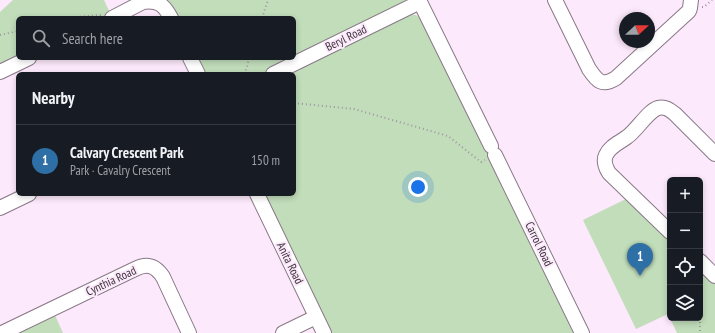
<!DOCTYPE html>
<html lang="en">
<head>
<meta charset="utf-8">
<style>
	body { margin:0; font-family:"PT Sans Narrow",sans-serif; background:#20242c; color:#f1f3f6 }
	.controls { position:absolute; right:12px; bottom:12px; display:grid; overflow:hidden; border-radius:6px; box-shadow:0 2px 6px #0003 }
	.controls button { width:36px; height:36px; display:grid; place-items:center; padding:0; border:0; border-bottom:1px solid #363941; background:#171b24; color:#f1f3f6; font:20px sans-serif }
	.compass { position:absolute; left:619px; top:12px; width:36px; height:36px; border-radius:50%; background:#171b24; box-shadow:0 2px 6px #0003; rotate:68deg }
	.you { position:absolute; left:418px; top:187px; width:14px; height:14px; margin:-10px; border:3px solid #fff; border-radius:50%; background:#1a73e8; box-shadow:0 0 0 6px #1a73e833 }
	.badge { display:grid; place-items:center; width:26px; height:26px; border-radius:50%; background:#2e6fa5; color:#fff; font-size:13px; font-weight:700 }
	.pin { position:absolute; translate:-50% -33px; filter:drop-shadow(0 1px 2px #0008) }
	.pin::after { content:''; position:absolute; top:21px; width:14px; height:12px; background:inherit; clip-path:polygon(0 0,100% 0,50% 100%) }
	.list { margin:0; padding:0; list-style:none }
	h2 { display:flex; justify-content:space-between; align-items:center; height:52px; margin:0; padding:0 16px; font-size:17px }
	h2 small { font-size:13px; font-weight:400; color:#9ea1a6 }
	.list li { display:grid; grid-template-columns:26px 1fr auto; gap:12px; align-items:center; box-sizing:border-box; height:72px; padding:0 16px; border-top:1px solid #363941 }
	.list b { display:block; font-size:15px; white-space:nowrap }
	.list p { margin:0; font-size:13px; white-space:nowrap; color:#9ea1a6 }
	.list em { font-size:13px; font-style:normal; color:#9ea1a6 }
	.icon { flex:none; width:22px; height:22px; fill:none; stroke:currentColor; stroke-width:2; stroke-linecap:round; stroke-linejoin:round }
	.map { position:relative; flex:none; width:715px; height:333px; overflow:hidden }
	.search { position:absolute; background:#171b24; box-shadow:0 2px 6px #0003; left:16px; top:16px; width:280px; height:44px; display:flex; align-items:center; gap:10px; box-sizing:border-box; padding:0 14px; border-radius:6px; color:#9ea1a6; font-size:15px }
	.panel { position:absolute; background:#171b24; box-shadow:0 2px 6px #0003; left:16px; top:72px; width:280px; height:124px; border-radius:6px }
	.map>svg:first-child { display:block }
	.green { fill:#c1ddba }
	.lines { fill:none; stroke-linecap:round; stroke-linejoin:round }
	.minor-casing { stroke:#897887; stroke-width:16 }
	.path { stroke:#a295a1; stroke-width:2; stroke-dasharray:1 3; stroke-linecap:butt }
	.minor { stroke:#fff; stroke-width:14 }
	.labels { text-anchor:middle; stroke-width:4; stroke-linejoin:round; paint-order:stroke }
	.street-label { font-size:12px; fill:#3b343a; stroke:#fce9fb }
</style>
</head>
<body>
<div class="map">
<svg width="715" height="333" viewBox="0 0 715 333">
	<rect width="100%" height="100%" fill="#fce9fb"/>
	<g class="green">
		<path d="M13,0h91l6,13 -11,5h-81v40l-18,9v-55z"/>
		<path d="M168,0h237l-3,5 -3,2 -138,67h-55l-8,-16h96v-40h-115l-7,-13z"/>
		<path d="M408,14l8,1 4,3 72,137 87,178h-247l-68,-139h30v-120h-13z"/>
		<path d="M628,198l42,41v79l-2,-4 -32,15 -53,-109z"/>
		<path d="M700,267l15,15v51h-38l-7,-15h30z"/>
		<path d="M54,313l9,20h-51z"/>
	</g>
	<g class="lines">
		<defs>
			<g id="minor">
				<path d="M419,0l72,146"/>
				<path d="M555,0l34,69c8,12 13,18 27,9l73,-67 1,-3 1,-8"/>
				<path d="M112,18l31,-16c16,-2 21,3 28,16"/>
				<path d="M190,58l8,16"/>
				<path d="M0,72l29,-14"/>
				<path d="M273,74l147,-72"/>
				<path d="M495,155l87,178"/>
				<path d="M257,194l67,139"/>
				<path d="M0,208l29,-14"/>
				<path d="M670,232l-61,-59c-3,-5 -6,-12 -3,-18 4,-9 13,-12 21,-18 10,-7 21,-26 31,-29 7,-2 12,2 17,6l40,40"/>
				<path d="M700,261l15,15"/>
				<path d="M2,333l133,-64c12,-6 20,-4 28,8l26,56"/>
				<path d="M283,333l33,-16"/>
			</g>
		</defs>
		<use href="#minor" class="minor-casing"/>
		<g class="path">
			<path d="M702,7h2l8,-7"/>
			<path d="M64,18l37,-3"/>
			<path d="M262,18l6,-18"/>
			<path d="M0,35l18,-4"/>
			<path d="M244,74l3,-7 2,-9"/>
			<path d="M294,103l60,6 94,27 33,26 4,-2"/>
			<path d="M700,318v15"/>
		</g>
		<use href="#minor" class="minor"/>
	</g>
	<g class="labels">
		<g class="street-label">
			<text transform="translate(346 38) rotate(-26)" y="4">Beryl Road</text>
			<text transform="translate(539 244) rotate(64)" y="4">Carrol Road</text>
			<text transform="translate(290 263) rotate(64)" y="4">Anita Road</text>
			<text transform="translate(111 281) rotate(-25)" y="4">Cynthia Road</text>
		</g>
	</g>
</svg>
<div class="controls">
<button>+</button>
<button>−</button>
<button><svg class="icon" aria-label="locate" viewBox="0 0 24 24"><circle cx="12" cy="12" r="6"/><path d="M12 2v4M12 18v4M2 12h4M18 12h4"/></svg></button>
<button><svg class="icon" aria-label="layers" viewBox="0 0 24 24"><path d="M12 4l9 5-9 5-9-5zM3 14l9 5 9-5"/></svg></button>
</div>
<svg class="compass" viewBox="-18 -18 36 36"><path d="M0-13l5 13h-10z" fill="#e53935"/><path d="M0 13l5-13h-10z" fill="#9ea1a6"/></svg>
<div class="you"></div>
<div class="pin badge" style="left:640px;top:276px">1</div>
<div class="search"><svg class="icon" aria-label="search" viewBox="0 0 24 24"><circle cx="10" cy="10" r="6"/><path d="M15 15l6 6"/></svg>Search here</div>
<section class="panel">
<h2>Nearby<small></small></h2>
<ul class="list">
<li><span class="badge">1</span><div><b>Calvary Crescent Park</b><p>Park · Cavalry Crescent</p></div><em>150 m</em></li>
</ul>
</section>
</div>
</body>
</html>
